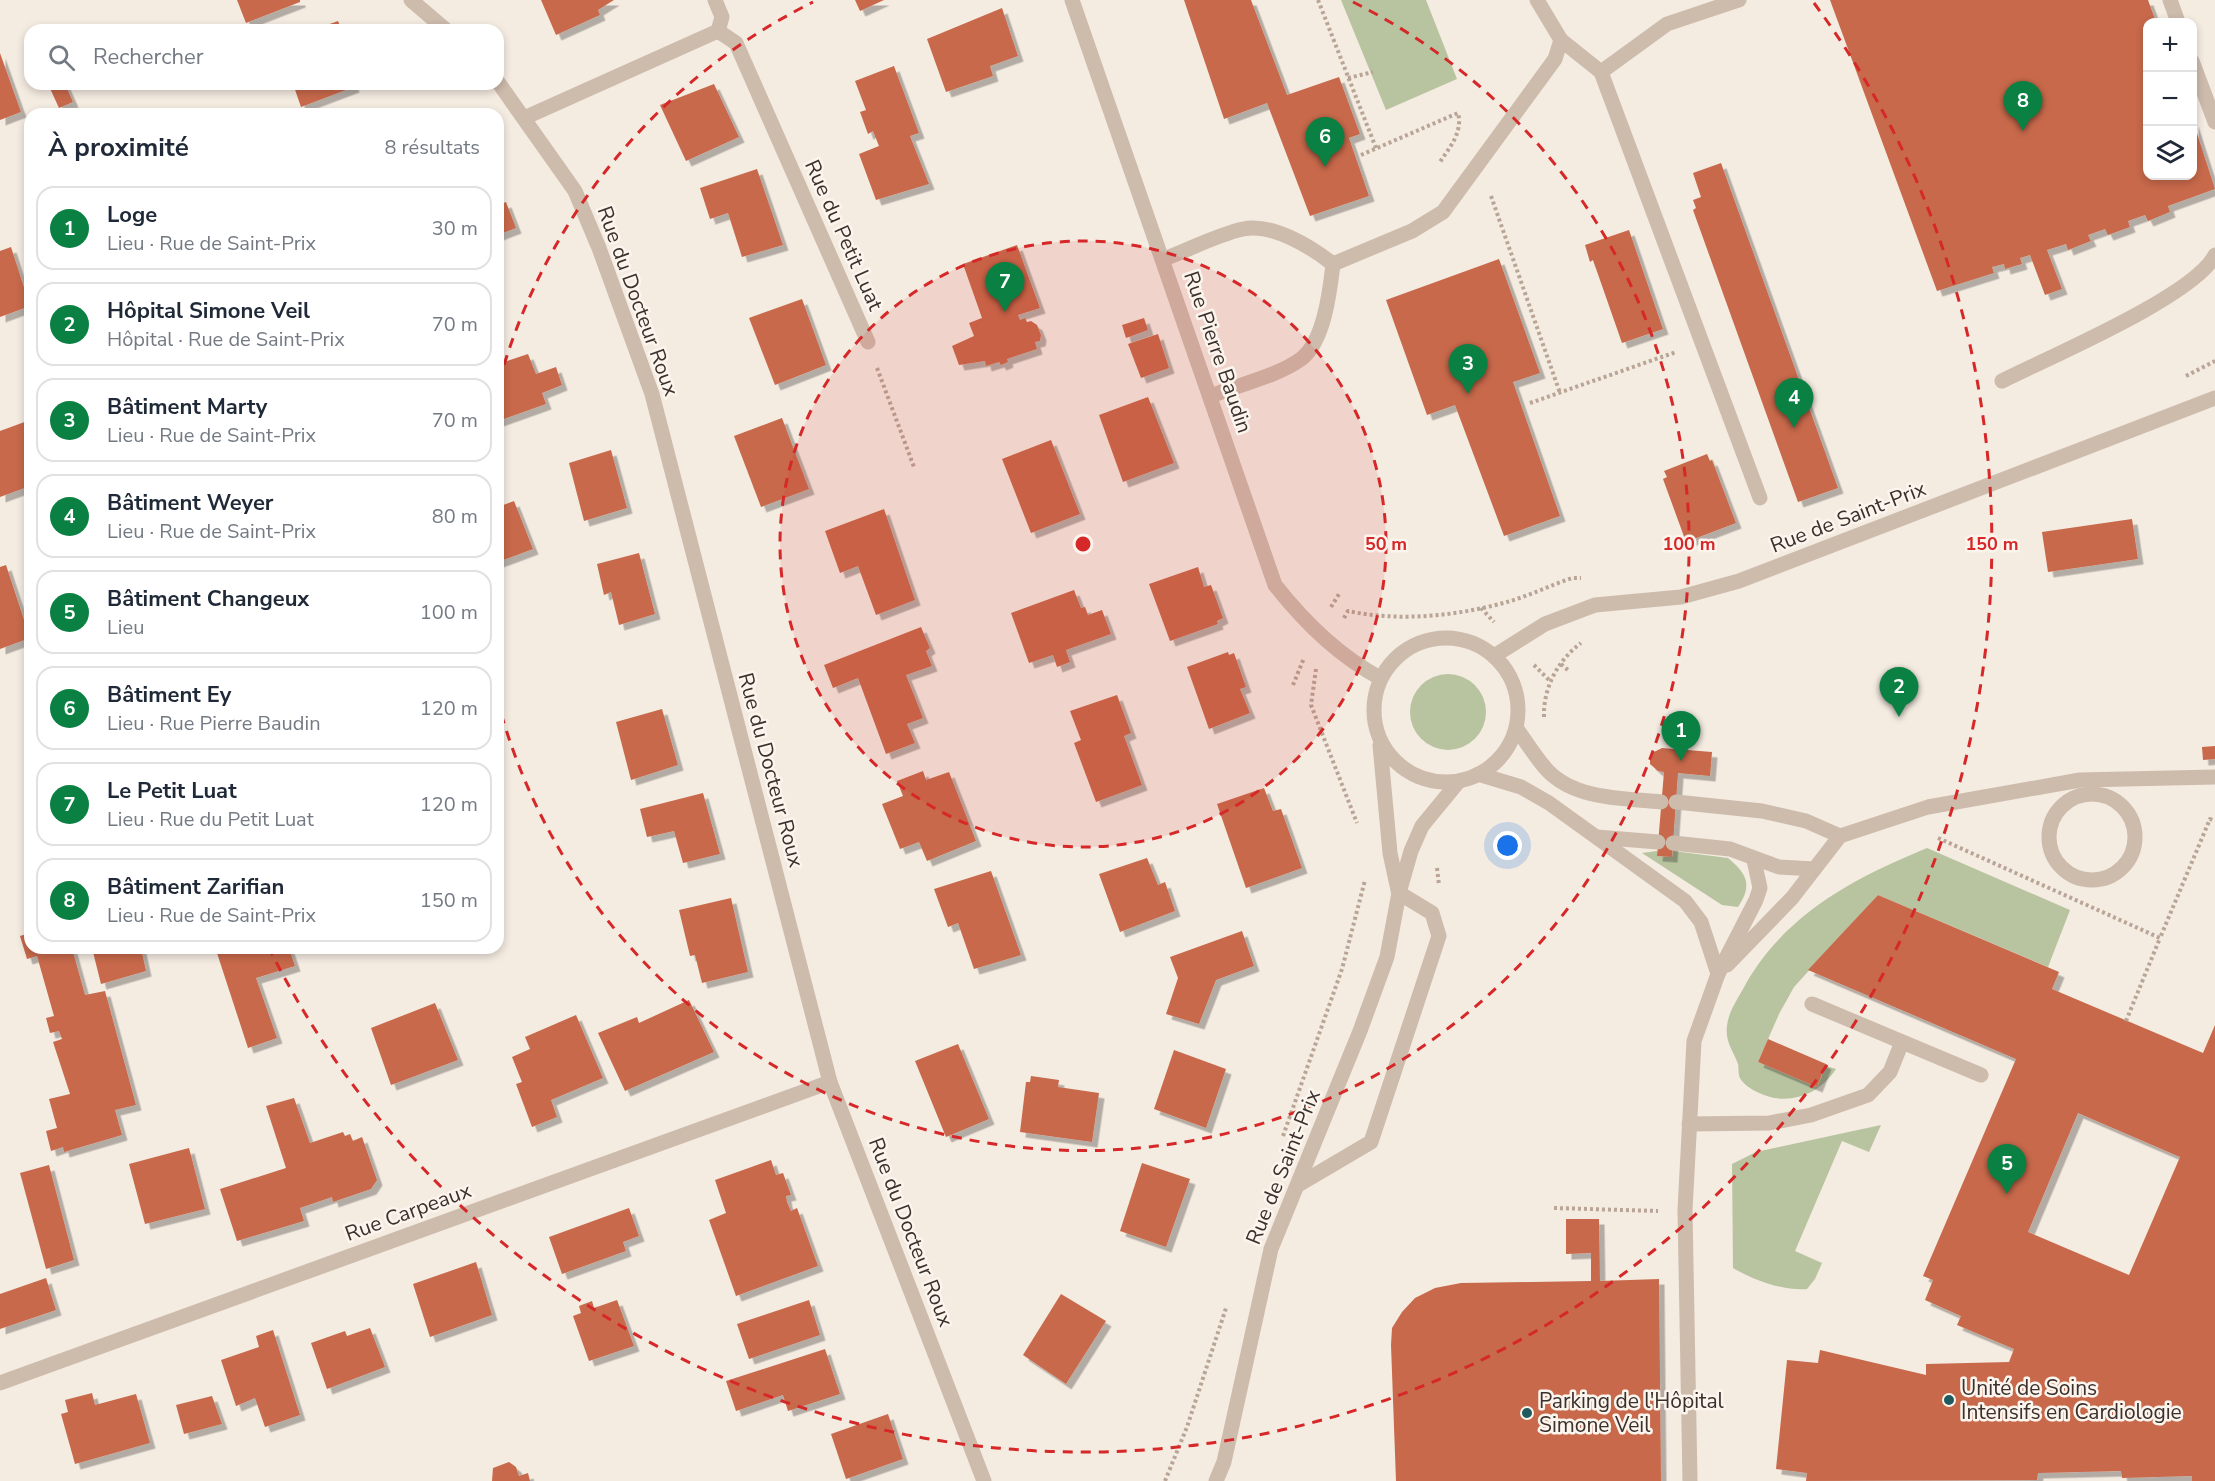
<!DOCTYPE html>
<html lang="fr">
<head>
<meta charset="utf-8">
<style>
	body { margin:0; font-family:"Nunito Sans",sans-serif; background:#f2f2f3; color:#1f2937 }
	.controls { position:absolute; right:18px; top:18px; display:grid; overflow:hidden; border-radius:12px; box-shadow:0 3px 9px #0003 }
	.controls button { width:54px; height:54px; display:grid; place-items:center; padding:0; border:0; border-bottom:2px solid #e0e1e3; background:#fff; color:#1f2937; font:30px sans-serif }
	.you { position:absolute; left:1508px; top:846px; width:21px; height:21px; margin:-15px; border:4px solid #fff; border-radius:50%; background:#1a73e8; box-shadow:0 0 0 9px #1a73e833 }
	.badge { display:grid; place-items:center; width:39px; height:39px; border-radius:50%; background:#0b8043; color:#fff; font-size:20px; font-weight:700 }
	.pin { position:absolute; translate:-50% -50px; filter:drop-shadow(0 2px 3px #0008) }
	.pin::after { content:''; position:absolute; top:32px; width:21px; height:18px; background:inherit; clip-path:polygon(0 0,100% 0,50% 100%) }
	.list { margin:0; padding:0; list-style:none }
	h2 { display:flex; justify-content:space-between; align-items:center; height:78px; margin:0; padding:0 24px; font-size:26px }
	h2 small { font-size:20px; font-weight:400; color:#747a83 }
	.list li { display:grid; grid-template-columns:39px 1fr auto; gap:18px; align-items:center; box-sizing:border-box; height:84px; margin:0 12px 12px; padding:0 12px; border:2px solid #e0e1e3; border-radius:18px }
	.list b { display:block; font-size:22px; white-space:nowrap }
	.list p { margin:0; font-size:20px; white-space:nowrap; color:#747a83 }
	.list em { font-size:20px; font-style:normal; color:#747a83 }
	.icon { flex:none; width:33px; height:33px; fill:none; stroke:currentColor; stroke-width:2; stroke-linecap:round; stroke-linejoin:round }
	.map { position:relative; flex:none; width:2215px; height:1481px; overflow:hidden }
	.search { position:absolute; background:#fff; box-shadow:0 3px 9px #0003; left:24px; top:24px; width:480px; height:66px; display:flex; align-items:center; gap:15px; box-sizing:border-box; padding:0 21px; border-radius:18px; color:#747a83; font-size:22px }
	.panel { position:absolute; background:#fff; box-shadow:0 3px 9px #0003; left:24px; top:108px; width:480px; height:846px; border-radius:18px }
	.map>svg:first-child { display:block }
	.green { fill:#b8c4a0 }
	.building { fill:#c8694b; fill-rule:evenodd; filter:url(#shadow) }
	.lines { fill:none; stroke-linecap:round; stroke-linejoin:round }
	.path { stroke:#b9a596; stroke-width:4; stroke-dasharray:3 3; stroke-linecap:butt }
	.service { stroke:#cdbbac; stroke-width:15 }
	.minor { stroke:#cdbbac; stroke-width:15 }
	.tertiary { stroke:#cdbbac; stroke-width:15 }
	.ring { fill:none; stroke:#d62828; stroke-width:3; stroke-dasharray:10 8 }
	.poi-dot { fill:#1f5a5e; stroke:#fbf5ee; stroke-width:2 }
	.labels { text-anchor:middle; stroke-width:5; stroke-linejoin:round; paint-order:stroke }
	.street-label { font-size:21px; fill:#3b302b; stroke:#fbf5ee }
	.poi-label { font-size:21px; fill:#3b302b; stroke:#fbf5ee; text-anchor:start }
	.centre { fill:#d62828; stroke:#fbf5ee; stroke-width:3 }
	.ring-label { font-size:18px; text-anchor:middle; font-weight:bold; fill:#d62828; stroke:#fbf5ee; stroke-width:5; stroke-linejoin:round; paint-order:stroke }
</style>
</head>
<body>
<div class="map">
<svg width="2215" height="1481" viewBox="0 0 2215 1481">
	<defs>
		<filter id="shadow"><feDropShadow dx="5.5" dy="5.5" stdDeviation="0" flood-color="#0004"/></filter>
	</defs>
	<rect width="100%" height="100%" fill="#f4ebe1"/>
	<g class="green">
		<path d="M1341,0h85l31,79 -71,31z"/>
		<circle cx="1448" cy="712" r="38"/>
		<path d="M1927,848l143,62 -22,57 -170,-72 -84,92 -15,27 -21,48 59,25 9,-21 10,3c-18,27 -50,38 -79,23 -6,-3 -14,-8 -17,-14 -2,-4 -1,-10 -2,-14 -5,-14 -13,-22 -11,-38 1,-13 10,-26 16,-37 40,-74 109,-110 184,-141z"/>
		<path d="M1657,851l1,5 14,1 1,-6 55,7c19,16 25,27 10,49l-16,-2 -80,-52z"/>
		<path d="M1881,1125l-12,27 -27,-11 -47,110 27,12 -7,16 -8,10c-24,2 -54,-9 -74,-21l-1,-104 24,-12z"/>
	</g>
	<g class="building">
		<path d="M237,0h63v2l-54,21z"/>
		<path d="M541,0h73l-16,10 2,5 -44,20z"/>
		<path d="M855,0h29l-24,11z"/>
		<path d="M1184,0h67l36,95 52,-18 21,57 -11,4 20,58 -59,20 -43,-113 -43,16z"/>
		<path d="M1830,0h318l8,22h-8v154h45v-55l22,68 -47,17 2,6 -22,9 -3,-6 -17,6 2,6 -22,8 -3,-6 -17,6 3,6 -23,9 -2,-6 -19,6 15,39 -17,6 -15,-40 -10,3 2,6 -17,5 -1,-5 -12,3 2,6 -57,18z"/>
		<path d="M1002,8l16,48 -28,10 3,10 -47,16 -19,-53z"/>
		<path d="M338,21l4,9h-29z"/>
		<path d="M0,53l21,59 -21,8z"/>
		<path d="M894,66l25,67 -9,3 19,48 -53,16 -17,-46 20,-8 -6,-15 -5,3 -8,-22 6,-2 -11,-29z"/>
		<path d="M48,84h17l8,18 -14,6z"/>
		<path d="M293,84h60l1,3 -53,20z"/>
		<path d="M714,84l25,53 -53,24 -26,-56z"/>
		<path d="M1721,163l117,325 -40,14 -105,-292 3,-2 -3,-8 8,-3 -8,-24z"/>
		<path d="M757,169l26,76 -41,12 -14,-44 -18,6 -10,-31z"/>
		<path d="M506,202l10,26 -18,7v-30z"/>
		<path d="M1629,230l34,99 -41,14 -29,-83 -3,2 -5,-17z"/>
		<path d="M1017,245l23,63 -22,7 2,5 5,-2 2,4 4,-1 6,4 4,10 -1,6 -5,1 2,7 -30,10 1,3 -7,3 -2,-3 -13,4 -1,-5 -26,4 -7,-19 22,-10 -5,-13 13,-5 -19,-54z"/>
		<path d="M11,247l19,59 -30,11v-66z"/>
		<path d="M1499,259l41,114 -27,9 47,134 -56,20 -49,-131 -28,10 -41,-115z"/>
		<path d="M802,299l24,66 -51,20 -26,-67z"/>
		<path d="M1144,318l4,12 -22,8 -4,-13z"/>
		<path d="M1158,334l11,34 -28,10 -13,-34z"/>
		<path d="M528,354l8,20 20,-7 6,18 -20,8 4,11 -48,17v-57z"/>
		<path d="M1148,397l26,66 -51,19 -24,-67z"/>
		<path d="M782,418l27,71 -48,18 -27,-71z"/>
		<path d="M30,420v66l-30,11v-66z"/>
		<path d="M1051,440l29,74 -49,19 -29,-74z"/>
		<path d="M611,450l16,58 -43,13 -15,-58z"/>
		<path d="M1707,454l3,7 2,-1 24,63 -50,19 -23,-63 4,-2 -3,-6z"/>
		<path d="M514,501l19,48 -35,13v-55z"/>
		<path d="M884,509l31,91 -39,15 -18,-49 -18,7 -15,-42z"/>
		<path d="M2132,519l6,40 -90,13 -6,-40z"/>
		<path d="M639,553l16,61 -36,11 -8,-33 -7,3 -7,-31z"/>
		<path d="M6,565l24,73 -30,11v-82z"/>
		<path d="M1198,567l6,20 7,-2 12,33 -6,3 1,3 -48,17 -21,-57z"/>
		<path d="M1074,590l7,18 4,-1 3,8 14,-5 9,24 -45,16 4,12 -13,5 -4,-12 -24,8 -18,-50z"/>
		<path d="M921,627l9,21 -4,3 6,15 -26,9 17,43 -16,6 8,19 -29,11 -28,-76 -25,10 -9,-23z"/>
		<path d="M1228,652l1,3 5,-2 12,34 -6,2 10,24 -41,16 -22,-62z"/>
		<path d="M1117,695l14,38 -7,3 18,49 -46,17 -22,-59 7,-3 -11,-29z"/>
		<path d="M662,709l16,56 -47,15 -15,-58z"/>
		<path d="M2215,746v13l-12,1 -1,-13z"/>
		<path d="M1662,748l50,4 -2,24 -32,-3 -6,84 -15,-1 7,-84 -6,-1 -8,-7v-6l2,-5z"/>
		<path d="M923,771l3,9 23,-8 27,69 -49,20 -8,-19 -19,7 -18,-45 21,-8 -6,-15z"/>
		<path d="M1264,788l9,23 8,-2 21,59 -56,20 -29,-84z"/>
		<path d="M703,793l17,61 -37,9 -9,-32 -27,6 -7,-28z"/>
		<path d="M1147,858l11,27 7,-3 10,29 -55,21 -21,-58z"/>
		<path d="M991,871l30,84 -47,14 -16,-46 -10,4 -14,-38z"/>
		<path d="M1878,895l181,77 -7,17 151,64 12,-28v456h-23v-5l-70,2 -1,-7 -83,2 -1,7 -231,1 1,-8 -31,-4 11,-109 31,3 2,-13 106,25v-11l83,-2 5,-13 -57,-24 4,-9 -36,-16 8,-20 -10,-4 93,-217 -208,-89zM2078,1113l102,44 -51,118 -101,-43z"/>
		<path d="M731,898l17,74 -46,11 -7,-28 -5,1 -11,-46z"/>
		<path d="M1242,931l12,35 -38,14 -17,44 -33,-10 12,-36 -8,-21z"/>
		<path d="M30,933v15h42l13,47 20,-4 31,114 -21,5 7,25 -58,17 -1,-5 -12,4 -5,-20 11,-3 -8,-29 21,-5 -17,-52 9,-3 -3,-8 -9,2 -4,-15 8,-2 -17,-60 -10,3 -7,-23z"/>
		<path d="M92,948h49l5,23 -45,13z"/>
		<path d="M223,948h66l6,18 -39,12 21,60 -29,10 -32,-98z"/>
		<path d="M689,1000l25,52 -89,39 -27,-58 39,-16 2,6z"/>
		<path d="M435,1003l23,57 -67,25 -20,-57z"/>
		<path d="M576,1015l27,63 -52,22 6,17 -25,10 -16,-43 6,-2 -10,-25 18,-8 -5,-12z"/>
		<path d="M1768,1039l58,25 -9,23 -59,-25z"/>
		<path d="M958,1044l31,75 -43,18 -31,-76z"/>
		<path d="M1174,1050l52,19 -20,59 -52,-19z"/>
		<path d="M1031,1076l28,4 -1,7 41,6 -7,49 -72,-10 6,-50h4z"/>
		<path d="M294,1098l16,45 33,-11 2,4 5,-2 3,7 9,-4 15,43 -6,9 -38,13 -1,-5 -32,11 4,13 -67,20 -17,-52 66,-21 -20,-62z"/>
		<path d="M189,1148l16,61 -60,15 -16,-60z"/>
		<path d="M771,1160l5,15 7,-2 8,22 -5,1 1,6 4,9 6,-3 21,58 -82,30 -27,-76 17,-7 -11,-33z"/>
		<path d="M1142,1163l48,16 -24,68 -46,-16z"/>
		<path d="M49,1165l25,95 -28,9 -26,-96z"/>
		<path d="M629,1208l10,28 -16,6 3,9 -64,23 -13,-37z"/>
		<path d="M1566,1219h33l1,62 59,-2 2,202h-265l-5,-136 1,-17 10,-16 13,-14 20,-10 26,-5 130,-2v-28l-25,1z"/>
		<path d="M476,1262l16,53 -62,22 -17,-53z"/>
		<path d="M46,1278l10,32 -56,19v-35z"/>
		<path d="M1061,1294l45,27 -40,63 -43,-29z"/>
		<path d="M617,1300l17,46 -45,15 -16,-45 8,-3 -2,-7 13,-5 2,7z"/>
		<path d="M809,1300l11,35 -71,24 -12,-35z"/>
		<path d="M370,1328l15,39 -58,22 -16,-46 34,-12 2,5z"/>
		<path d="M273,1330l27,85 -35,12 -10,-29 -19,8 -15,-46 38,-13 -3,-11z"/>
		<path d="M825,1349l15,45 -52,17 -5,-16 -47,16 -10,-30z"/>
		<path d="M92,1393l3,12 41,-11 14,49 -75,21 -14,-50 7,-2 -3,-12z"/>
		<path d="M212,1396l10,28 -38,10 -8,-29z"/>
		<path d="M888,1414l15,45 -57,20 -15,-45z"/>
		<path d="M509,1462l7,5 3,9 9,-3 2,8h-38l1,-13z"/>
	</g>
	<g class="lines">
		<g class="path">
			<path d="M1318,0l58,148"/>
			<path d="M1348,78l25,-6"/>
			<path d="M1361,155l97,-42c5,19 -8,34 -18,49"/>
			<path d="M1491,196l69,197"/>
			<path d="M877,368l37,99"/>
			<path d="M2186,376l29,-15"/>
			<path d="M1530,403l146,-51"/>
			<path d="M1331,607l8,-13"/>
			<path d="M1481,608l13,14"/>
			<path d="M1344,618l4,-7c51,11 109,5 159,-9 22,-6 44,-17 65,-24h9"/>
			<path d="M1561,664l7,6"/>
			<path d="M1534,665l16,16"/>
			<path d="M1316,669l-5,36 46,118"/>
			<path d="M1293,685l11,-27"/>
			<path d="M1544,717c-1,-29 14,-57 37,-74"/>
			<path d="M1938,838l222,100 50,-119 5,2"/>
			<path d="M1437,868l2,17"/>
			<path d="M2126,1021l34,-83"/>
			<path d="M1283,1136l59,-167 23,-89"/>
			<path d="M1554,1208l104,3"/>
			<path d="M1165,1481l22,-54 39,-119"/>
		</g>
		<g class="service">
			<path d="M2170,0l8,22"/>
			<path d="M1561,40l40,32 159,426"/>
			<path d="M2192,61l23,61"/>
			<path d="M1601,72l66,-48 72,-24"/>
			<path d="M1164,259c24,-9 55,-25 79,-30 30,-6 68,18 90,35"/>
			<path d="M1333,264l79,-33 31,-19 112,-153 6,-19 -24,-40"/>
			<path d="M2002,381c45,-23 193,-85 213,-126"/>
			<path d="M1211,396c26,-11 67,-20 90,-37 23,-17 29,-68 32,-95"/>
			<path d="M1517,729c10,14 19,29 30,41 28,30 77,28 114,32"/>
			<path d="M1478,774l43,13 28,16 136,98 16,21 17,52"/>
			<circle cx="2092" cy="837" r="43"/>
			<path d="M1676,802l86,9 44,10 34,15 -48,62 -65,67"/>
			<path d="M1840,836l88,-29 152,-27 135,-3"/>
			<path d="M1597,837l61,5"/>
			<path d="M1673,843l57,6 49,18 35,2"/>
			<path d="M1812,1004l169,71"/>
			<path d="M1689,1124l80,-1 42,-8 57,-20 22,-23 12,-30"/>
			<path d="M1298,1185l73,-43 68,-206 -7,-23 -33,-20"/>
			<path d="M1690,1481l-5,-271 9,-169 24,-67 38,-74 4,-12 -6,-28"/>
		</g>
		<g class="minor">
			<path d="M411,0l35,30"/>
			<path d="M715,0l7,17 -4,14"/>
			<path d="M1072,0l203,585c29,37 64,71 105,93"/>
			<path d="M718,31l18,12 132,299"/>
			<path d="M498,82l77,109 24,57 53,146 178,688 154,399"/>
			<path d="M524,118l194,-87"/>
			<path d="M0,1383l830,-301"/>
		</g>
		<g class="tertiary">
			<circle cx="1446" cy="710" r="72"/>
			<path d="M1494,656l51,-32 50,-19 86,-8 58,-16 476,-183"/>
			<path d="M1380,745l10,108 8,37"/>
			<path d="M1216,1481l8,-19 47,-213 89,-218 27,-74 12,-64 12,-42 11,-25 37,-45"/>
		</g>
	</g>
	<circle cx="1083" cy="544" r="303" fill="#d62828" fill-opacity=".12"/>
	<g class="ring">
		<circle cx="1083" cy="544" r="303"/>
		<path d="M499 382A606 606 0 0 1 813 2M1353 2A606 606 0 1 1 499 706"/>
		<path d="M1814 3A909 909 0 1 1 270 950"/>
	</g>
	<g class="poi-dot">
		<circle cx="1949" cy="1400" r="6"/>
		<circle cx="1527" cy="1413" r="6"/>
	</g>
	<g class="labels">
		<g class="street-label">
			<text transform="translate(844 235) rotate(66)" y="7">Rue du Petit Luat</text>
			<text transform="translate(638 301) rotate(70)" y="7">Rue du Docteur Roux</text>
			<text transform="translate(1218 352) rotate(71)" y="7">Rue Pierre Baudin</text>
			<text transform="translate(1848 517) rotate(-21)" y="7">Rue de Saint-Prix</text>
			<text transform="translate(771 770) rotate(75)" y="7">Rue du Docteur Roux</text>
			<text transform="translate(1283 1167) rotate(-68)" y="7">Rue de Saint-Prix</text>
			<text transform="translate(408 1212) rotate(-20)" y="7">Rue Carpeaux</text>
			<text transform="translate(911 1232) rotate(69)" y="7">Rue du Docteur Roux</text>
		</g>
		<g class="poi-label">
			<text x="1961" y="1395">Unité de Soins<tspan x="1961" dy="24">Intensifs en Cardiologie</tspan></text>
			<text x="1539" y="1408">Parking de l'Hôpital<tspan x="1539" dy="24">Simone Veil</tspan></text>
		</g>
	</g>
	<circle cx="1083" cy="544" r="9" class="centre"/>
	<g class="ring-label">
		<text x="1386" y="550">50 m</text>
		<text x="1689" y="550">100 m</text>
		<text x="1992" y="550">150 m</text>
	</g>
</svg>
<div class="controls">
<button>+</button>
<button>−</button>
<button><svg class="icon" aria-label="layers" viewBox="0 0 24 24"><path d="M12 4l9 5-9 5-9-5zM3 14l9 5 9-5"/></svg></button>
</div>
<div class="you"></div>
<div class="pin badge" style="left:1681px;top:761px">1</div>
<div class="pin badge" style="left:1899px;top:717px">2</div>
<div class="pin badge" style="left:1468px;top:394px">3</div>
<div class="pin badge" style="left:1794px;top:428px">4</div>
<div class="pin badge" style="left:2007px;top:1194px">5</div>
<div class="pin badge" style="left:1325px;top:167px">6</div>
<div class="pin badge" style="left:1005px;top:312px">7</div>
<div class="pin badge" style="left:2023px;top:131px">8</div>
<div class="search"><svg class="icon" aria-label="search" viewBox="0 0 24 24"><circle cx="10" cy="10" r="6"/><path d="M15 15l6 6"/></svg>Rechercher</div>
<section class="panel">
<h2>À proximité<small>8 résultats</small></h2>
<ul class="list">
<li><span class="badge">1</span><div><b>Loge</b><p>Lieu · Rue de Saint-Prix</p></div><em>30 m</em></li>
<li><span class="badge">2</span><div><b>Hôpital Simone Veil</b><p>Hôpital · Rue de Saint-Prix</p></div><em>70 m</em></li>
<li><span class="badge">3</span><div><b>Bâtiment Marty</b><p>Lieu · Rue de Saint-Prix</p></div><em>70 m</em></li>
<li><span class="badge">4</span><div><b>Bâtiment Weyer</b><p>Lieu · Rue de Saint-Prix</p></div><em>80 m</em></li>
<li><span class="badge">5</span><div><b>Bâtiment Changeux</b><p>Lieu</p></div><em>100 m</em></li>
<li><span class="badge">6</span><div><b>Bâtiment Ey</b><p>Lieu · Rue Pierre Baudin</p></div><em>120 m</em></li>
<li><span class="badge">7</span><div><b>Le Petit Luat</b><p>Lieu · Rue du Petit Luat</p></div><em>120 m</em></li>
<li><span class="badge">8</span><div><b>Bâtiment Zarifian</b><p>Lieu · Rue de Saint-Prix</p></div><em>150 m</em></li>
</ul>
</section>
</div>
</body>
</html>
